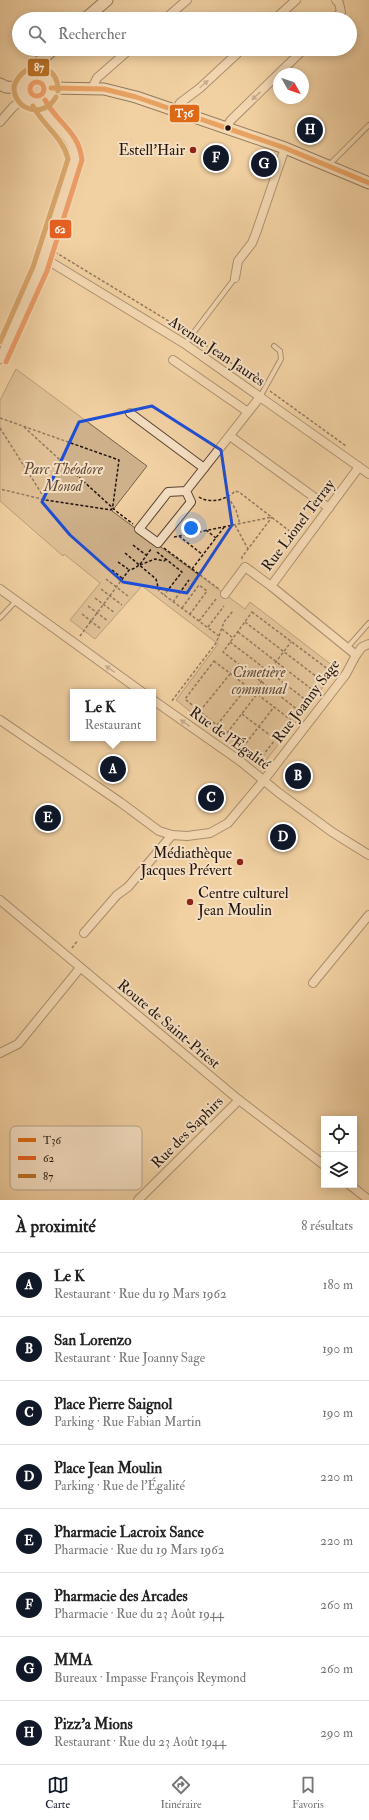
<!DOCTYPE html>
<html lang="fr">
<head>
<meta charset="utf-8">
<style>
	body { margin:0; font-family:"IM FELL Double Pica",serif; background:#f6f6f6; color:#222 }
	.controls { position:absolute; right:12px; bottom:12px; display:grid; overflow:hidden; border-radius:0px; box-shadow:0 2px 10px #0003 }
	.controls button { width:36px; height:36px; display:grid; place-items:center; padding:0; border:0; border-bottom:1px solid #e0e0e0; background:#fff; color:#222; font:20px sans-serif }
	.compass { position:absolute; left:273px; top:68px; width:36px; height:36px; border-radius:50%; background:#fff; box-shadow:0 2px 10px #0003; rotate:130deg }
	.you { position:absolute; left:191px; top:528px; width:14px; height:14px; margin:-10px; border:3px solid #fff; border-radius:50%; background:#1a73e8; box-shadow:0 0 0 6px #1a73e833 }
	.badge { display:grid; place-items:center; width:26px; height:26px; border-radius:50%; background:#111827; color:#fff; font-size:13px; font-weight:700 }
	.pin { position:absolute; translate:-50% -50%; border:2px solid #fff; box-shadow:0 1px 4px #0006 }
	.popup { position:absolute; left:70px; top:689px; width:86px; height:52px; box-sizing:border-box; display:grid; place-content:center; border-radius:0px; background:#fff; filter:drop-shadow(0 1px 3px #0005); font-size:13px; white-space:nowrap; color:#767676 }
	.popup b { font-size:15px; color:#222 }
	.popup::after { content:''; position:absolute; left:50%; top:100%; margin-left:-8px; border:8px solid transparent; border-top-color:#fff }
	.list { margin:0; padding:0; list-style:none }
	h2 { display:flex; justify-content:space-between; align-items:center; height:52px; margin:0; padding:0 16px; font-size:17px }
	h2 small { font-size:13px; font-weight:400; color:#767676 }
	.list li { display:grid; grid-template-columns:26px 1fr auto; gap:12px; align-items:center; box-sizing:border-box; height:64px; padding:0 16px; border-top:1px solid #e0e0e0 }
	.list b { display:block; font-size:15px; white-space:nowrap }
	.list p { margin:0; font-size:13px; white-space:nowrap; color:#767676 }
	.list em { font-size:13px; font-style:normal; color:#767676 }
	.icon { flex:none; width:22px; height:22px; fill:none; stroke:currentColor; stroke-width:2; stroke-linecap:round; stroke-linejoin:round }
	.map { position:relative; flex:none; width:369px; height:1200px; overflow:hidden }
	.search { position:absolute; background:#fff; box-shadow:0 2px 10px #0003; left:12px; right:12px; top:12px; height:44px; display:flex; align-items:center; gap:10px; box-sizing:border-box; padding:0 14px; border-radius:22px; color:#767676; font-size:15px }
	.sheet { height:564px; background:#fff }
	nav { display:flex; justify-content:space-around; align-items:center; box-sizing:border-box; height:56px; border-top:1px solid #e0e0e0; background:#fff; font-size:11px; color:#767676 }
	nav a { display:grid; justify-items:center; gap:2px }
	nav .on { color:#111827 }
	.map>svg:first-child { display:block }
	.green { fill:#ceb08a; stroke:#78624c }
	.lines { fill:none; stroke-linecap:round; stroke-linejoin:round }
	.lane-casing { stroke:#554232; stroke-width:6 }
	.street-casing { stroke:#554232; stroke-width:10 }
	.secondary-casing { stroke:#21130d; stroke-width:13 }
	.path { stroke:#21130d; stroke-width:1.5; stroke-dasharray:3 2; stroke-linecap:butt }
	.lane { stroke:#f6e0c3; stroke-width:4 }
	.street { stroke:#f6e0c3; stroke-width:8 }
	.secondary { stroke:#f6e0c3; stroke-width:11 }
	.bus-1-casing { stroke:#f6e0c3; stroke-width:8 }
	.bus-2-casing { stroke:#f6e0c3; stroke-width:8 }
	.bus-3-casing { stroke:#f6e0c3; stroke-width:8 }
	.bus-1 { stroke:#de6a16; stroke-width:5 }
	.bus-2 { stroke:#e86121; stroke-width:5 }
	.bus-3 { stroke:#bc7326; stroke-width:5 }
	.oneway { fill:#968471 }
	.marked { fill:none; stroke:#1d4ed8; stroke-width:3; stroke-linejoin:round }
	.bus-dot { fill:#21130d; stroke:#f6e0c3; stroke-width:1.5 }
	.poi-dot { fill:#8f2418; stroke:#f6e0c3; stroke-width:1.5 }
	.labels { text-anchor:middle; stroke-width:4; stroke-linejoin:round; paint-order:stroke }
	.poi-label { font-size:15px; fill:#21130d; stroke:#f6e0c3; text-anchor:end }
	.street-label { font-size:15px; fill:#21130d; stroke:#f6e0c3 }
	.park-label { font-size:15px; font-style:italic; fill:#5e4a39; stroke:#f6e0c3 }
	.key { fill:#f6e0c3; stroke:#b6a28c; stroke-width:1 }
	.key-label { font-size:11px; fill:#21130d }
	.line-badge { stroke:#f6e0c3; stroke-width:1.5 }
	.badge-label { font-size:11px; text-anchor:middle; font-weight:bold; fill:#fff }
</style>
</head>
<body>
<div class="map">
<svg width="369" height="1200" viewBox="0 0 369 1200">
	<rect width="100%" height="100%" fill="#f1d0a3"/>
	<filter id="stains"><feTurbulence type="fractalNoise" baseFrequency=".005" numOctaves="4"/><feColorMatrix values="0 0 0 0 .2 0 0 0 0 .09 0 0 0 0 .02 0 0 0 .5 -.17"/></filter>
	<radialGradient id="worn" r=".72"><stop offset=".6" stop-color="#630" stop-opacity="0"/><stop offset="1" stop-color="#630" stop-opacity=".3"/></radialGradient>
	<path class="green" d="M16,369l131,97 -35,45 133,98 5,-7 87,67 -77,99 -84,-68 42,-56 -76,-58 -47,53 -25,-19 30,-37 -36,-29 -1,2 -63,-55v-101z"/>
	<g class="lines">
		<defs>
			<g id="lane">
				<path d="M329,165l40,-40"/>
				<path d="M185,344l50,-66"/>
				<path d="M260,397l21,-38 -1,-8 -6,-5"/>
				<path d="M0,618l16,-17"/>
				<path d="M347,648l22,-25"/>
			</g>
			<g id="street">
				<path d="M165,19l22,-19"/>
				<path d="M275,19l21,-19"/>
				<path d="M334,19l7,-7 -2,-9 -3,-3"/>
				<path d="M92,88l5,-10 33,-29"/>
				<path d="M176,111l4,-8 20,-15 42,-39"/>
				<path d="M0,122l13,-15 12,-9"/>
				<path d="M226,128l5,-8 73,-71"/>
				<path d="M44,258l141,86 184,130"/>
				<path d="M235,278l3,-17 14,-18 4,-10 29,-85"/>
				<path d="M0,359l40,-90 35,-110c-4,-31 -26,-32 -36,-56"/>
				<path d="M173,360l75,52"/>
				<path d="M130,413l74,55"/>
				<path d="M230,436l99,72"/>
				<path d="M186,491l5,11 -33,41 -19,-14 29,-37 18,-1 74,-94"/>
				<path d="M0,589l142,103"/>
				<path d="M225,594l20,-27 26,19 88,-119"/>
				<path d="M356,655l6,-8 7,-3"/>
				<path d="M153,700l87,61 39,32 53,39 37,23"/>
				<path d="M0,720l120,82 39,29 13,4 15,1 23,-3 18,-10 36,-43 82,-106 10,-19 -85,-69"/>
				<path d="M0,900l239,200 85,65"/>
				<path d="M84,933l33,-38 11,-8 44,-52"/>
				<path d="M313,983l56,-68"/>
				<path d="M0,1053l18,-9 62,-76"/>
				<path d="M350,1185l19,15"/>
				<path d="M138,1200l101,-100"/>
			</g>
			<g id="secondary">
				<path d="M85,19l22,-19"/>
				<circle cx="36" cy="89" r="15"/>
				<path d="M27,77l4,-7 22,-21"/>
				<path d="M0,84l6,3 15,1"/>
				<path d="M51,88l53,1 32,8 149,51 84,35"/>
			</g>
		</defs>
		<use href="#lane" class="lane-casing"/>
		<use href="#street" class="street-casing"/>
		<use href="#secondary" class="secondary-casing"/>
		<g class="path">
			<path d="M55,252l130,79"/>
			<path d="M197,339l64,45"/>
			<path d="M270,391l76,55"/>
			<path d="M0,418l119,42 -6,45 -2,5 -65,-10 -46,-11"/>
			<path d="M24,427l92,84 17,13"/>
			<path d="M0,428l45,71"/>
			<path d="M199,497c10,7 28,3 36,-6l4,1 57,44"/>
			<path d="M228,497l8,13 4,14"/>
			<path d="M235,525l13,24"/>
			<path d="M206,530l10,8"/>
			<path d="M179,536l24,19"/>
			<path d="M174,537l98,-20"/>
			<path d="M133,545l13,10"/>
			<path d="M164,548l55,41"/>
			<path d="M157,552l25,20 -18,23"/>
			<path d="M125,553l31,26 3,12 60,45 -3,7 -45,59"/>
			<path d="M242,559v-2l30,-40"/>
			<path d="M118,562l10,7"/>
			<path d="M140,565l15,-6 9,2 2,-2"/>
			<path d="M192,569l33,-43"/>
			<path d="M112,570l10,8"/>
			<path d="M106,579l22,17"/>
			<path d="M101,589l21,16"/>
			<path d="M95,598l20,15"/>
			<path d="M173,602l16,-22"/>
			<path d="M88,606l20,15"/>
			<path d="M182,608l17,-23 8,6 -17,23"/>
			<path d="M252,612l77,58 -31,40 -75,-58z"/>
			<path d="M82,614l19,15"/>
			<path d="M199,621l17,-22"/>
			<path d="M245,622l76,58"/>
			<path d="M208,627l16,-21"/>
			<path d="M222,629l11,9"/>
			<path d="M238,632l81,63"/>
			<path d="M80,636l49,-66c12,-2 15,-13 23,-22"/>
			<path d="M219,636l5,-14 9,-11"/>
			<path d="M230,642l76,58"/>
			<path d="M214,661l77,59 -32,40 -74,-61z"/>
			<path d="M254,691l37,-49"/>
			<path d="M200,711l30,-37"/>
			<path d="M242,714l33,25"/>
			<path d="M217,725l30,-38"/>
			<path d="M227,733l30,-39"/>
			<path d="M240,751l34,-44"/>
			<path d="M72,948l6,-8"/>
		</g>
		<use href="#lane" class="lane"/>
		<use href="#street" class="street"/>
		<use href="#secondary" class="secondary"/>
		<defs>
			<path id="bus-1" d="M51,88l53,1 32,8 149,51 84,35"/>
			<g id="bus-2">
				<circle cx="37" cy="89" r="7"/>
				<path d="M6,362l41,-91 35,-111c-3,-29 -25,-37 -37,-60"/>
			</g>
			<g id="bus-3">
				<path d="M56,97c-12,22 -43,14 -42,-11 11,-29 45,-23 44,5"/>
				<path d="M0,342l33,-75 35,-108c-5,-22 -25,-33 -35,-53"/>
			</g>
		</defs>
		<use href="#bus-1" class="bus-1-casing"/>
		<use href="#bus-2" class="bus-2-casing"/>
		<use href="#bus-3" class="bus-3-casing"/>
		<use href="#bus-1" class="bus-1"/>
		<use href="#bus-2" class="bus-2"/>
		<use href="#bus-3" class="bus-3"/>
	</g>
	<defs><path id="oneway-solid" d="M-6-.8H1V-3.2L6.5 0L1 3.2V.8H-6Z"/></defs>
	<g class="oneway">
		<use href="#oneway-solid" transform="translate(204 84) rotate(-42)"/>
		<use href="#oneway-solid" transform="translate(256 96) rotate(136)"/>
		<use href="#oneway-solid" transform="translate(110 669) rotate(-145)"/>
		<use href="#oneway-solid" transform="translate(185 723) rotate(-145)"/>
	</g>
	<path d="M0 0H369V1200H0ZM152,406l69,44 11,75 -45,68 -64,-11 -53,-47 -28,-33 37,-80z" fill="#f1d0a3" fill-opacity=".55" fill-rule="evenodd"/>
	<path class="marked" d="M152,406l69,44 11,75 -45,68 -64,-11 -53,-47 -28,-33 37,-80z"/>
	<circle class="bus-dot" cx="228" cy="128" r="3.5"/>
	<g class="poi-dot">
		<circle cx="193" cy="150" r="4"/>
		<circle cx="240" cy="862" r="4"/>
		<circle cx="190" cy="902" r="4"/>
	</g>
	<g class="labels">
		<g class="poi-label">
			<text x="185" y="155">Estell'Hair</text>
			<text x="232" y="858">Médiathèque<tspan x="232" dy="17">Jacques Prévert</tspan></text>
			<text x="198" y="898" text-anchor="start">Centre culturel<tspan x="198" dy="17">Jean Moulin</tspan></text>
		</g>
		<g class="street-label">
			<text transform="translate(217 351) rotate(34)" y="5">Avenue Jean Jaurès</text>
			<text transform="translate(298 525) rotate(-53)" y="5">Rue Lionel Terray</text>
			<text transform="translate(306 701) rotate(-53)" y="5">Rue Joanny Sage</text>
			<text transform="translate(230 738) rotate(36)" y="5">Rue de l'Égalité</text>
			<text transform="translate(169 1024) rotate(40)" y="5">Route de Saint-Priest</text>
			<text transform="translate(187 1132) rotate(-45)" y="5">Rue des Saphirs</text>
		</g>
		<g class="park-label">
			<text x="63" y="474">Parc Théodore<tspan x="63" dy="17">Monod</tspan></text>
			<text x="259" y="677">Cimetière<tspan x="259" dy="17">communal</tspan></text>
		</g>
	</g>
	<rect x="10" y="1126" width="132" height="64" rx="6" class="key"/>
	<rect x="18" y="1138" width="18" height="4" fill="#de6a16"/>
	<rect x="18" y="1156" width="18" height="4" fill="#e86121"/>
	<rect x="18" y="1174" width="18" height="4" fill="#bc7326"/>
	<g class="key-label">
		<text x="43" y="1144">T36</text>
		<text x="43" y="1162">62</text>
		<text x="43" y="1180">87</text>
	</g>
	<g class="line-badge">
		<rect x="27" y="58" width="23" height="19" rx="4" fill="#bc7326"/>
		<rect x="169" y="104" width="31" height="19" rx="4" fill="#de6a16"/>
		<rect x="49" y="219" width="23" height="20" rx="4" fill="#e86121"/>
	</g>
	<g class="badge-label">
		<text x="39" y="71">87</text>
		<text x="184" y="117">T36</text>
		<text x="60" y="233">62</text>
	</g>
	<rect width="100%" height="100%" filter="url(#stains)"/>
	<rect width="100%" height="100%" fill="url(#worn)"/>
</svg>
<div class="controls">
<button><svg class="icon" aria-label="locate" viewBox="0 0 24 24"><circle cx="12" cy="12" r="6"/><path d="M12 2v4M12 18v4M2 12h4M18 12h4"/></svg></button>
<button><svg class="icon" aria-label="layers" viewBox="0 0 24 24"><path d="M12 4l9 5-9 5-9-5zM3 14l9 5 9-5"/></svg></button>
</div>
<svg class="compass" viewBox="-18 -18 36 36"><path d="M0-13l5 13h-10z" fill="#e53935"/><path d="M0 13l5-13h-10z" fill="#767676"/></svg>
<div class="you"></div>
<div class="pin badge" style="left:113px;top:769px">A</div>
<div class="popup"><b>Le K</b>Restaurant</div>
<div class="pin badge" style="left:298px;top:776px">B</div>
<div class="pin badge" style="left:211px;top:798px">C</div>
<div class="pin badge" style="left:283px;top:837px">D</div>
<div class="pin badge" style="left:48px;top:818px">E</div>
<div class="pin badge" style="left:216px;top:158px">F</div>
<div class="pin badge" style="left:264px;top:164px">G</div>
<div class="pin badge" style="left:310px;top:130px">H</div>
<div class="search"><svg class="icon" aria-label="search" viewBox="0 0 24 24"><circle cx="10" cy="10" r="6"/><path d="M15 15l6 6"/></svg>Rechercher</div>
</div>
<section class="sheet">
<h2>À proximité<small>8 résultats</small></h2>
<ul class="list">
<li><span class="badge">A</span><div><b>Le K</b><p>Restaurant · Rue du 19 Mars 1962</p></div><em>180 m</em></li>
<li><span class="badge">B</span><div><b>San Lorenzo</b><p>Restaurant · Rue Joanny Sage</p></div><em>190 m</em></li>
<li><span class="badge">C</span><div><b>Place Pierre Saignol</b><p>Parking · Rue Fabian Martin</p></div><em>190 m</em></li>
<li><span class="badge">D</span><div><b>Place Jean Moulin</b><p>Parking · Rue de l'Égalité</p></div><em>220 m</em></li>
<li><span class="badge">E</span><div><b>Pharmacie Lacroix Sance</b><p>Pharmacie · Rue du 19 Mars 1962</p></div><em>220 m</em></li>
<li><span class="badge">F</span><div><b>Pharmacie des Arcades</b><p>Pharmacie · Rue du 23 Août 1944</p></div><em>260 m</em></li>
<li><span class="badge">G</span><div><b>MMA</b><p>Bureaux · Impasse François Reymond</p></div><em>260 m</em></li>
<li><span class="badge">H</span><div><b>Pizz'a Mions</b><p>Restaurant · Rue du 23 Août 1944</p></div><em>290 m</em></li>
</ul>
</section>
<nav>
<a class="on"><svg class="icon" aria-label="map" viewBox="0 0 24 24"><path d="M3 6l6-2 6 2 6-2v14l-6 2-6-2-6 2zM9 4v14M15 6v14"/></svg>Carte</a>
<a><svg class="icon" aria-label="directions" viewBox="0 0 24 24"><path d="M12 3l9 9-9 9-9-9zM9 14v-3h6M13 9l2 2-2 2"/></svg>Itinéraire</a>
<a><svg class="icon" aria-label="saved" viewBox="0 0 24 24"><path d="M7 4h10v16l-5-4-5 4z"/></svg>Favoris</a>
</nav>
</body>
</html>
